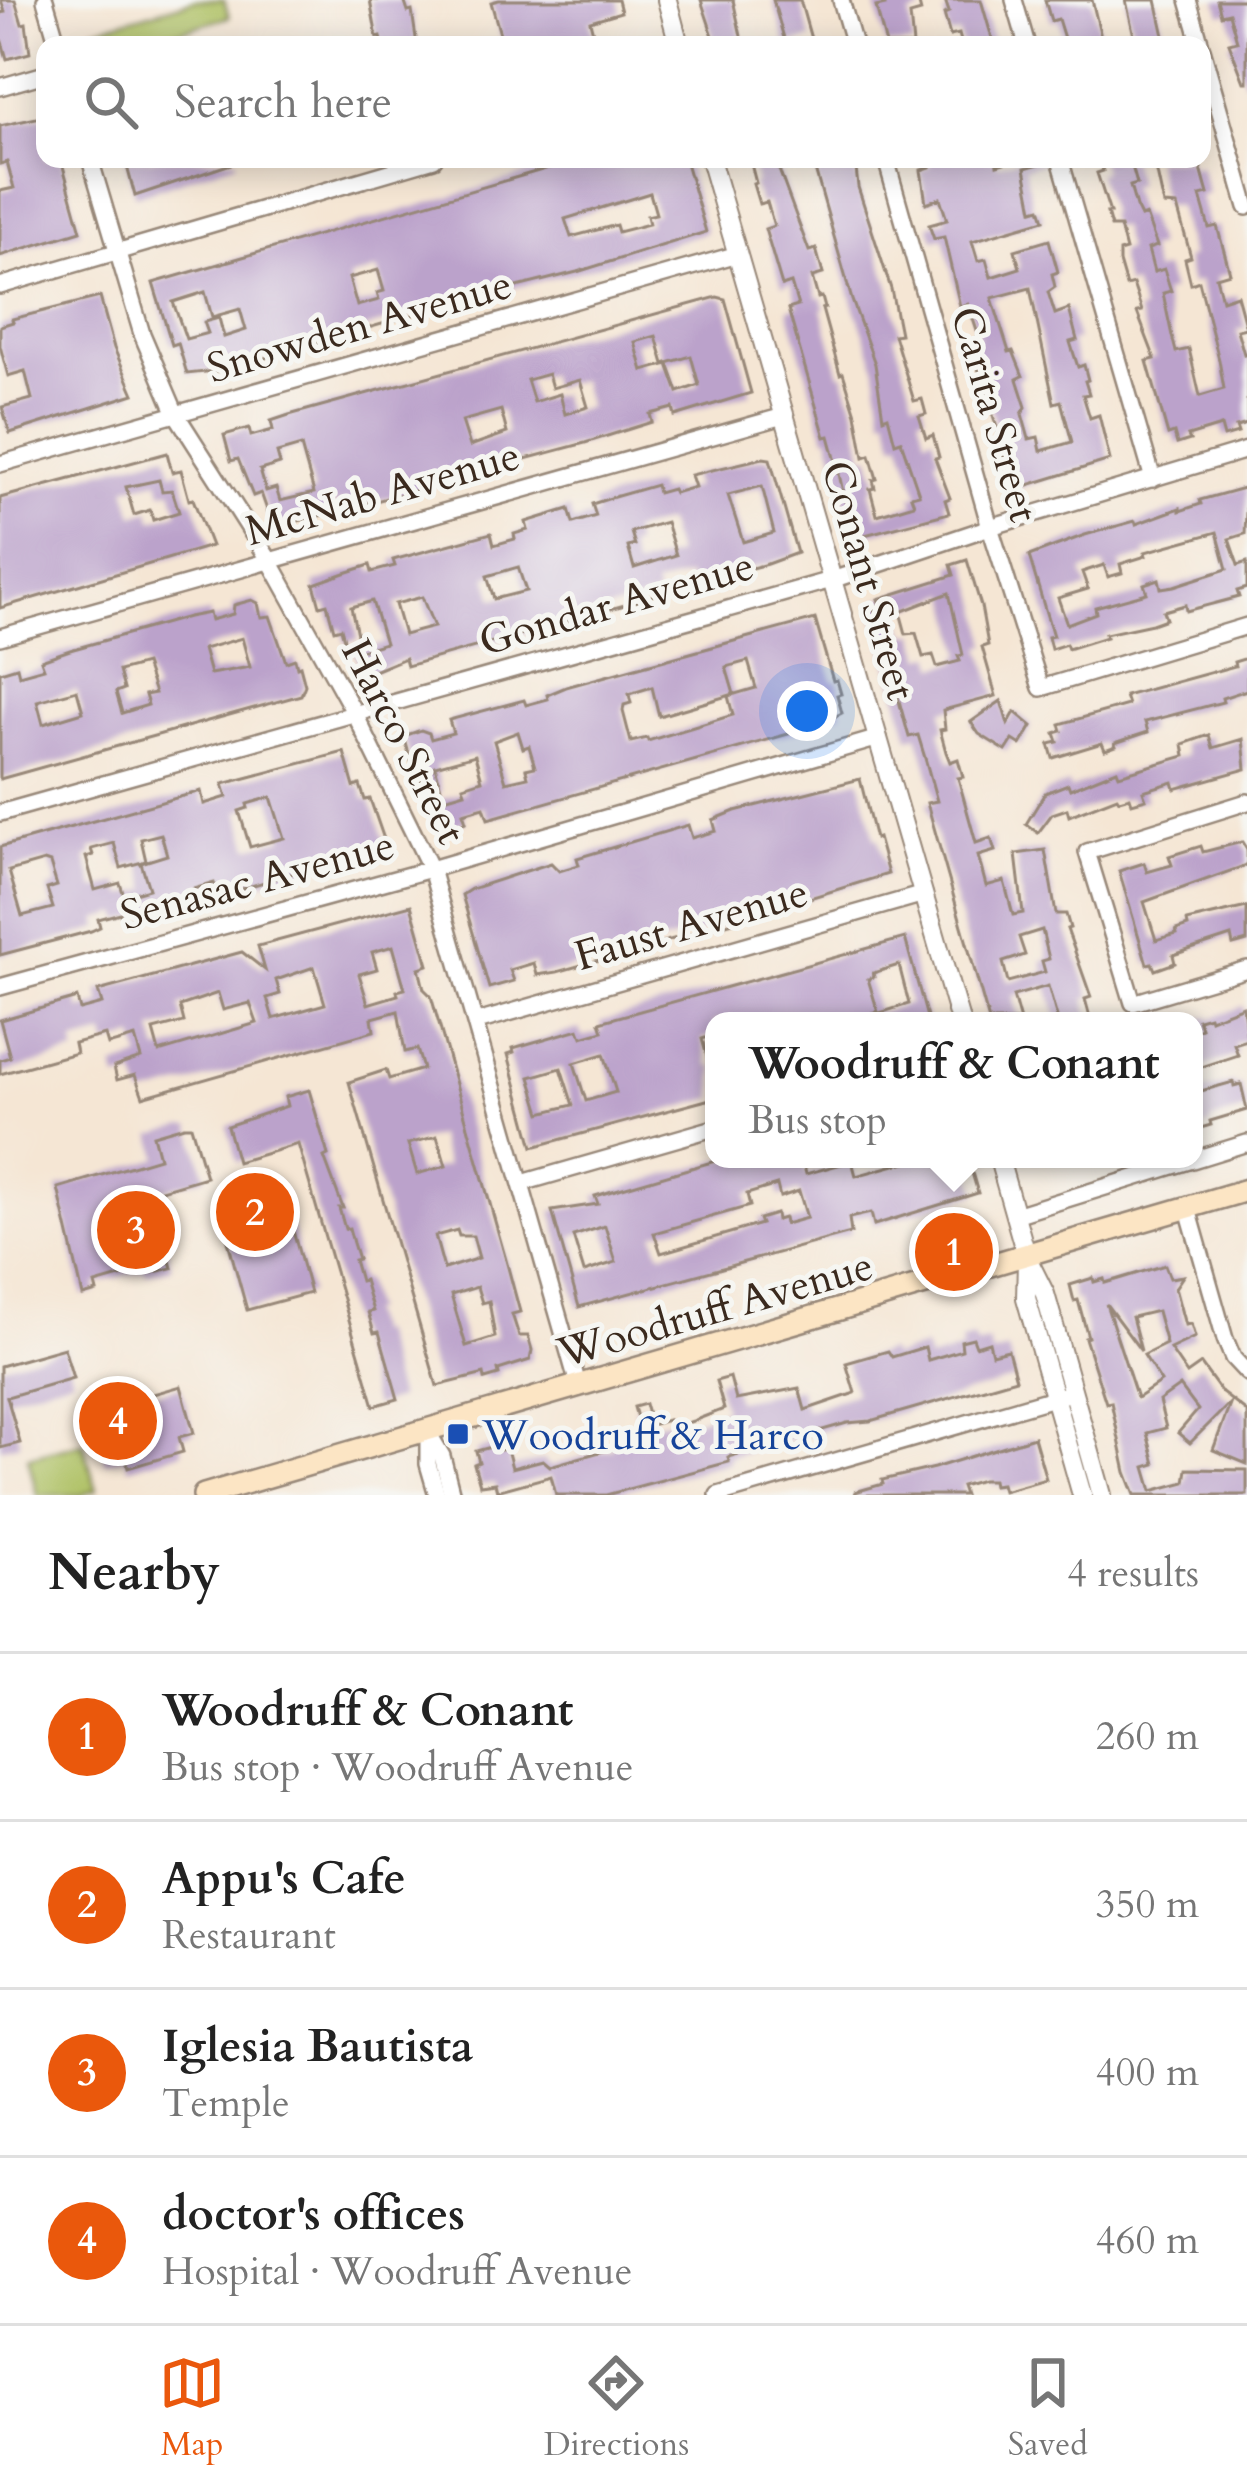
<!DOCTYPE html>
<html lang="en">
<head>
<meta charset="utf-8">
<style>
	body { margin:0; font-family:Cardo,serif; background:#f6f6f6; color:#222 }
	.you { position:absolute; left:807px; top:711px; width:42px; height:42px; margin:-30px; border:9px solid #fff; border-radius:50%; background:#1a73e8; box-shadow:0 0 0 18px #1a73e833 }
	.badge { display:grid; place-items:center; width:78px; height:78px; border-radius:50%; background:#ea580c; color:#fff; font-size:39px; font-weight:700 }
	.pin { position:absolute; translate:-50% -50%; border:6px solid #fff; box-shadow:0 3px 12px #0006 }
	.popup { position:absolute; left:705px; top:1012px; width:498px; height:156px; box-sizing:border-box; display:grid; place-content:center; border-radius:24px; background:#fff; filter:drop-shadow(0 3px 9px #0005); font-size:39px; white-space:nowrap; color:#767676 }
	.popup b { font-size:45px; color:#222 }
	.popup::after { content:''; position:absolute; left:50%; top:100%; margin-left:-24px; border:24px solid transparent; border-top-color:#fff }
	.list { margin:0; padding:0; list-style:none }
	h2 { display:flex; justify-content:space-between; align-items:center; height:156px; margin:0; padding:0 48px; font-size:51px }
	h2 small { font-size:39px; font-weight:400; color:#767676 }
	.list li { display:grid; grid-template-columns:78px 1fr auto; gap:36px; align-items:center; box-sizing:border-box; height:168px; padding:0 48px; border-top:3px solid #e0e0e0 }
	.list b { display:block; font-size:45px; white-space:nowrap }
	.list p { margin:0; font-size:39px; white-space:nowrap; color:#767676 }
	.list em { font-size:39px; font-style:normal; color:#767676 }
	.icon { flex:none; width:66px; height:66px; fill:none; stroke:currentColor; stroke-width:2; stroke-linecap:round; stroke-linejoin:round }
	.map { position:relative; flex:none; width:1247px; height:1495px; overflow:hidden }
	.search { position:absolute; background:#fff; box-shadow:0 6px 30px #0003; left:36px; right:36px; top:36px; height:132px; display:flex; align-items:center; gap:30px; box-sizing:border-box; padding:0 42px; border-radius:24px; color:#767676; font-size:45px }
	.sheet { height:828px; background:#fff }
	nav { display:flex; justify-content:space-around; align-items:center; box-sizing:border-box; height:168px; border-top:3px solid #e0e0e0; background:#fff; font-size:33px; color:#767676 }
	nav a { display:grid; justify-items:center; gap:6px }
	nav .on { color:#ea580c }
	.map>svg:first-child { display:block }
	.green { fill:#afc165; stroke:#757642; stroke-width:3 }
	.building { fill:#bba2cb; fill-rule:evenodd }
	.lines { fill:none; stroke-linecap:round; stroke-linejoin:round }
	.minor-casing { stroke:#988879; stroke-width:20 }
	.tertiary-casing { stroke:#988879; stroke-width:22 }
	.secondary-casing { stroke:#988879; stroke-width:26 }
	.minor { stroke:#fff; stroke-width:15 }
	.tertiary { stroke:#fff; stroke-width:18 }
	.secondary { stroke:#fce5c4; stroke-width:21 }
	.transit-dot { fill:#1a4fb4; stroke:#f6f6f2; stroke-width:4.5 }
	.labels { text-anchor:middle; stroke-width:10; stroke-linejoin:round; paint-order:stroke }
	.street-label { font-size:42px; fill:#3b2a1e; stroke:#f6f6f2 }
	.transit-label { font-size:42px; fill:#164399; stroke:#f6f6f2; text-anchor:start }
</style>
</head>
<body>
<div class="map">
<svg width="1247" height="1495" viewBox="0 0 1247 1495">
	<rect width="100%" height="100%" fill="#f6f6f2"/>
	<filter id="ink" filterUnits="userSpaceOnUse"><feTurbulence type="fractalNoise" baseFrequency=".00833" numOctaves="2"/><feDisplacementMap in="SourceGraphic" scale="24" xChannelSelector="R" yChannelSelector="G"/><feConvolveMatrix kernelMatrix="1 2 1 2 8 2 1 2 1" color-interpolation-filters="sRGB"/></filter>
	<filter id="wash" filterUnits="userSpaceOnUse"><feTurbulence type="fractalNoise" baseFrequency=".004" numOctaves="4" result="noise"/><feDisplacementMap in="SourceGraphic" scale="48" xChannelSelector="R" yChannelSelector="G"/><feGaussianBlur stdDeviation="2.7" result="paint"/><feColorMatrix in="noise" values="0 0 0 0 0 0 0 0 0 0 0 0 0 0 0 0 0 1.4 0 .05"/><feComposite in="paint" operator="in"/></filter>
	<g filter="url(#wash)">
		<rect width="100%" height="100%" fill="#f5e6d4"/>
		<g class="green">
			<path d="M195,0h29l5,17 -97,28h-36l-5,-15z"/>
			<path d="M83,1443l14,47 -16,5h-44l-9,-38z"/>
		</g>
		<g id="blocks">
			<g class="building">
				<path d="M1,0h14l7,24 4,-1 4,30 -23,6 -7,-24v-22l5,-1z"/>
				<path d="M370,0h34l4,12 4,-1 5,34h-34l-2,-8 -4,1z"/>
				<path d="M499,0h119l3,12 -31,9 6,24h-93l-12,-43z"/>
				<path d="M701,0h32l10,45h-27z"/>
				<path d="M773,0h27l11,39 -25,6z"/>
				<path d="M884,0h34l3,12 -11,3 3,30h-27l-10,-38 9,-2z"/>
				<path d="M945,0h36l13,45h-32l-3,-11 -9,2 -6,-22 5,-2z"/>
				<path d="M1045,0h47l10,41 -6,4h-30l-8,-26 -7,2z"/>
				<path d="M1126,0h30l10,45h-30z"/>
				<path d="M1217,0h30v82h-3l-15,-39 8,-2 -8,-28 -8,2z"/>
				<path d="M45,116v43h16l20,72 -81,25v-65l14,-3 -7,-26 -7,2v-38z"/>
				<path d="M125,159h111l1,3 -102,34z"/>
				<path d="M580,159h105l21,73 -129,40 -120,30 -232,68 -38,4 -9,-31 -6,2 -19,-62zM650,193l6,21 -9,2 2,8 -31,8 -2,-7 -45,12 -6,-18zM378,270l6,21 -7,2 2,7 -22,6 -8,-28zM205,292l7,25 28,-8 6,21 -22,7 -5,-19 -15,4 4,11 -22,6 -13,-37z"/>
				<path d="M775,159l34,92 7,-2 7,25 -11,3 6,21 4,-1 3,11 -3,1 18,65 3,-1 13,41 8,43 6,-2 7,24 -4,1 2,8 -5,1 7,26 37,-11 -3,-8 8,-2 -18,-53 -6,2 -7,-27 -5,2 -8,-54 -23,-64 -40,-141h43l3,28 33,102 9,45 -6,1 20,66 8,-2 4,15 -7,2 7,22 7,-3 6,22 -4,1 15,40 -5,2 4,13 -88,23 -2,-6 -7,2 -15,-67 -8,-29 -4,1 -37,-128 10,-3 -7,-23 -9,3 -17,-57 9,-3 -7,-24 -8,2 -6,-20 3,-1 -5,-19z"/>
				<path d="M928,159h68l1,6 21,-6h28v3l-21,6 8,42 7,-2 4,12 -72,21 6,20 8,-2 5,18 29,-9 -5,-18 34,-10 9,32 -6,2 3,13 -7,5 7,22 14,-5 8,31 -7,2 8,25 6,-2 4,15 -3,1 4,13 -6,1 7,23 9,-3 11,45 -95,29 -2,-7 -4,1 -10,-49 -30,-94 10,-3 -11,-33 -8,2 -16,-69 -10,2 -5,-14 18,-5 -7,-22 -14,5 -5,-33 9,-3zM1030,288l24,115 7,-2 11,41 -31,9 -3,-14 -9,2 -7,-25 4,-7 -9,-28 6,-3 -10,-25 -4,1 -17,-54z"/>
				<path d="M1100,159h30l7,25 -7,2 6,21 5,10 5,-2 11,31 -9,3 6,23 10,-3 7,22 -8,2 9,43 4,16 13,-3 11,47 24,-7 -5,-29 -20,-79 -8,3 -6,-25 6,-2 -14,-51 -13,-1 -10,-46h35l2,8 9,-2 8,29 -8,2 9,32 8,-2 13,47 -14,4 6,23 15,-5 9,33 -9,2 7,24 3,-1v71l-11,3 2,6 -14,4 -3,-11 -33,10 2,4 -13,4 -3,-11 -6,2 -21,-74 8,-2 -18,-47 5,-1 -9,-27 -7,2 -7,-24v-10l7,-2 -6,-23h-9l-4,-14h3l-13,-40 6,-2z"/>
				<path d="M100,297l14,51 20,46 -124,39 -8,-26 30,-8 -7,-28 -17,5 -8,-30v-20l13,-4 -1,-3z"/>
				<path d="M717,297l8,2 26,94 -76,23 -2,-8 -23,6 2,8 -67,21 -105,28 -1,-4 -22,6 1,6 -108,29 -2,-7 -22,6 2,7 -55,13 -12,-34 -8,3 -15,-37 -7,2 -7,-26 25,-7 2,8 22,-6 -2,-9 18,-6zM656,336l8,28 27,-8 8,29 -21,7 -10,-28 -25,7 -8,-29zM548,374l4,14 28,-8 8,27 -23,7 -5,-20 -26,8 -7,-22zM501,410l6,23 -37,13 -8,-25zM301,446l13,47 -34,8 -4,-13 -10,3 -6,-21 20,-6 -3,-11z"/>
				<path d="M167,453l5,19 9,-2 8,30 4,-1 18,47 -211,62v-110zM159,480l3,11 10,-1 7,22 -26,8 -3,-10 -16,5 -8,-28z"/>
				<path d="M763,458l7,1 27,94 -30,11 -77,20 -2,-8 -34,10 3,8 -18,7 -232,65 -2,-8 -43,18 -7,-24 30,-9 -13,-42 -21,6 7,32 -13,4 -4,-15 -7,2 -7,-26 -7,2 -6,-22 31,-11 25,-8 2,7 23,-6 -2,-6 98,-27 3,12 21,-6 -1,-5 14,-4 -2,-8 43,-13 4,14 23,-7 -4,-12 22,-7 42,-12 2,8 14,-4 2,4 21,-6 -4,-12zM762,486l12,47 -31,9 -15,-47zM666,522l10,33 -42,13 -6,-21 7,-2 -4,-13zM518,567l8,24 -32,8 -7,-23zM422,597l12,30 -30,8 -9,-31z"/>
				<path d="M1247,487l-2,47 -16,5 9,26 9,-3v26l-10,3 2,6 -53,14 -1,-6 -22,6 3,8 -14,5 -47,10 1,3 -38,12 -2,-5 -15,5 -3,-12 5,-1 -24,-80 56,-21 50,-14 1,3 44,-16v3l21,-7 -1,-4zM1217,532l10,37 -53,17 -13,2 -2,-9 -15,5 3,9 -52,14 1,6 -29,11 -9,-26 30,-9 -6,-17 22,-7 4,12 14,-4 -2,-9 26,-8 -1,-4z"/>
				<path d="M967,560l14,46 7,39 -6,2 14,49 -53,14 2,19 -5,1 6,22 4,10 8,-3 5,18 -5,1 18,65 15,-5 4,13 -17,5 8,30 18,-5 9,34 10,-2 -7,-59 29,-4 11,64h10l4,14 -3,1 24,68 -6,2 6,22h-33l-10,-35 -35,10 7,25h-31l-62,-218 10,-2 -12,-43 -7,-23 -9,2 -36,-130 7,-2 -2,-6 76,-24 -3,-10zM949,593l14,62 -5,1 2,5 -23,6 -4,-12 -10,2 -7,-24 -10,1 -6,-22zM1042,930l7,29 -7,2 3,11 -37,10 -5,-20 22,-7 -6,-18z"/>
				<path d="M252,600l6,3 3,14 9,-1 16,46 9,-3 2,8 3,-1 5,19 -4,10 -301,84v-107l17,-5 2,8 25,-7 -3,-8 29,-10 118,-33 21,-4 2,7 22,-6 1,-9zM242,638l8,29 -40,7 -7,-25zM145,664l10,29 -10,2 3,10 -26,8 -6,-21 8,-3 -5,-18zM77,690l6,22 -40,12 -6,-23z"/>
				<path d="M815,619l18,62 4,-1 4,14 -4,1 5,18 -29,14 -325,92 -4,-12 -21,6 3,9 -24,7 -8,-28 31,-9 -2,-6 19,-6 -7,-25 -40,11 7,26 -13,4 -4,-15 -4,1 -3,-11 -4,1 -10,-36 17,-6 8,3 2,6 22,-6 -4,-13 75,-20 2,5 22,-6 -1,-4 19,-8zM748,661l8,27 -28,8 5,19 -85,26 -1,-3 -16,4 -8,-31 1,-6 7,-2 -2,-9 23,-7 7,29 75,-22 -8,-27zM518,732l5,16 6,-2 6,21 -9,2 2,8 -22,5 -12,-41z"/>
				<path d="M1247,658v32l-25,8 1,4 -78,20 3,10 -33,11 1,3 -11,4 -3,-7 -49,15 -4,-14 9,-2 -3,-9 7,-2 -2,-7 68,-19 -3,-9 110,-30 -1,-4z"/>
				<path d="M1001,701l7,23 7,-12 17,14 -11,19 -8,-5 -7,11 -27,-17 -8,-12z"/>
				<path d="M1209,735l4,13 30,-9 3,30 -71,20 -2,-7 -30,9 3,8 -14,4 -2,-6 -11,3 -2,-3 -48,19 -2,-7 -15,5 -14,19 -12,-9 19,-31 23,-9 2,5 47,-19 2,5 66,-19 -2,-12z"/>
				<path d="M344,752l10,35 6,-2 5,15 5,-1 16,46 -168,51 -4,-13 -21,6 3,12 -74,20 -2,-8 -22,6 2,8 -9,4 -91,24v-108l201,-56 3,13 23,-7 -4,-13zM271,797l13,41 -34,9 -11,-36 9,-3 -1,-4zM161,834l6,21 -26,8 8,26 -25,7 -4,-13 -25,7 -9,-33 7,-2 -2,-6 23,-6 7,25 25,-7 -5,-22zM44,861l6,2 7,23 -10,3 6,19 -31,8 -13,-45z"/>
				<path d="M860,779l15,60 3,-1 10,36 -114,35 -4,-12 -23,6 4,14 -194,55 -20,3 -3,-12 -24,7 4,11 -25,7 -27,-93 9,-6 80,-26 8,8 20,-6 -2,-7 111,-33 4,13 24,-7 -3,-11 22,-9z"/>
				<path d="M1242,842l5,8v15l-103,37 12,38 21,-6 -1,-4 12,-4 -1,-5 60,-14v34l-14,4 -2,-9 -58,19 2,8 -20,7 -3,-7 -5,1 -28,-93 25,-8 3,9 25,-7 -3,-9 32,-10 2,6z"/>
				<path d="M411,905l17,60 -9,3 5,21 7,7 75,264 14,52 -8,2 7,22h9l4,14 -2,10 -32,10 1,5 -14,4 -1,-5 -47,12 -88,-304 37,-12 3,9 34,-10 -6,-20 -12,3 -7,-41 -26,7 2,13 -231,66 -8,-22 -18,5 -3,-13 27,-9 -6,-21 -27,8 -3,-10 -31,8 2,10 -76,21v-14l10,-3 -10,-37 77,-22 3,12 22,-6 -4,-13 144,-39 23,18 -7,-24zM393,946l12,43 -8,2 1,4 -30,9 -9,-30 18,-5 -5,-17zM314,967l11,37 -52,15 -6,-21 13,-4 -4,-14zM218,993l5,17 27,-7 7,20 -98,29 -6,-22 31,-8 -4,-16zM437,1136l9,30 -29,8 -9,-30zM457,1230l2,6h14l6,22 -35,11 -9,-33zM477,1287l5,16 7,-2 6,36 -29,9 -15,-51z"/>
				<path d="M905,938l23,83h-65v-3l46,-14 -10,-39 -26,8 1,4 -6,2 10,33 -30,9h-134v14l-12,4 8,28 4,-2v33l-181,49 -25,-93 6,-2 -1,-4 66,-19 3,8 21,-6 -3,-9zM604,1054l12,38 -30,9 -12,-38zM561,1068l12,37 -32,8 -11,-36z"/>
				<path d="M1243,1006l4,34 -13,4 4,11 -42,14 -2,-38 7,-3 -3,-9 11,-3 1,3z"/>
				<path d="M1233,1082l1,4 7,-2 6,26 -37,11 1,4 -17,5v-37z"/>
				<path d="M309,1090l19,65 -4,2 19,51h-4l6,21 4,-1 4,15 5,16 -4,1 6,21 4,-1 9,31 -5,1 6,21 5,-1 19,67 -24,7 -76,-262 -61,18 -10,-36 60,-20 -2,-9z"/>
				<path d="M184,1126h7l15,51 -55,16 21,75 -26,6 -2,-4 -49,14 2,8 -14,4 -25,-108 101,-30 -6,-23z"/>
				<path d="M722,1159h80l4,15 46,-13 4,15 50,-14 -1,-3h63l10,34 -104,32 -3,-12 -22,5 2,15 -272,74 -27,-96 46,-7 -3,-8zM777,1185l3,12 19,-6 8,27 -22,6 -1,-6 -7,2 -1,-6 -17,5 2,5 -100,29 -7,-20 96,-27 -3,-12zM605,1226l11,36 -32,10 -11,-36z"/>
				<path d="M284,1198l26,95 -63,17 -26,-94z"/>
				<path d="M1165,1265l5,13 13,-2 -8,12 10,37 6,-1 4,13 -25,12 17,25 14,-10 21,29 25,19v52l-34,-14 18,-48 -41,41 -12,-10 20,-23 -18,-24 -21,15 7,27 -19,5 8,31 -10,3 7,24 33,-9 2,-13 60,1v25h-112l-9,-23 -15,-70 -5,1 -21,-65 3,-1 -10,-37 -4,1 -4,-16 23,-7 1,4 10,-3 1,4zM1106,1304l35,47 -9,-34 25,-6 9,33 -22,11 17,27 -24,16z"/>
				<path d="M973,1338l3,8 13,-4 3,12 16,-4 8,29 -146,42 -23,2 -119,34 1,5 -123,33h-50l-5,-19 -54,15 -2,-8 -15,2 -6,-21 5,-2 -3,-11 22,-6 2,5 7,-1 5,19 31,-8 7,6 64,-18 -2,-5 30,-8 -8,-28 11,-3 6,21 17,-5 2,8 23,-7 31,-12 -8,-28 14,-4 6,23 63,-12 6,22 50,-17 -9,-30 42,-12 4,6 33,-10 3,13 34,-10 -1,-9z"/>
				<path d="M64,1348l9,30 -66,19 13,46 -20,5v-82z"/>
				<path d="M181,1386l13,47 -15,4 4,15 -55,16 -3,-11 -20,5 -15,-50z"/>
				<path d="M1034,1437l12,42 -43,12 -2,-7 -8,1 -1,-5h-10l-21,6 3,9h-109v-3l28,-8 -1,-4 52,-12z"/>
			</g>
		</g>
	</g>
	<g filter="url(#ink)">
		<use href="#blocks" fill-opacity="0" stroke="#988879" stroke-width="3"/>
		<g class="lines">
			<defs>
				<g id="minor">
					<path d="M45,0l13,45"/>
					<path d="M841,0l13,45"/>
					<path d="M1014,0l13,45"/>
					<path d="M1188,0l13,45"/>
					<path d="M1202,49l45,158"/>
					<path d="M0,87l45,-13"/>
					<path d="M90,159l52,175 34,80 94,147 84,151 77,157 148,519"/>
					<path d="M886,159l104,368 51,161 206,-62"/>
					<path d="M1060,159l93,320"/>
					<path d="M0,286l434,-127"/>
					<path d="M0,464l738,-210"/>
					<path d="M0,637l784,-221"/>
					<path d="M1247,802l-160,50 46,151 114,-34"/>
					<path d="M0,813l835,-234 155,-52 257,-77"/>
					<path d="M0,987l431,-118 448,-131"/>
					<path d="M477,1022l447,-128"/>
					<path d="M522,1183l192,-55"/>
					<path d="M1188,1209l37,130 8,19 14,15"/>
					<path d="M1015,1215l232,-72"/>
					<path d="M428,1432l14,24 10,39"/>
					<path d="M428,1435v29l9,31"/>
					<path d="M718,1495l346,-100"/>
				</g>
				<g id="tertiary">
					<path d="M667,0l12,45"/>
					<path d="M710,159l250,862"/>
					<path d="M999,1159l28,99 18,36 57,201"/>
					<path d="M1027,1262l-1,36 56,197"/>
				</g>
				<path id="secondary" d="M204,1495l1043,-305"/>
			</defs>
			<use href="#minor" class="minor-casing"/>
			<use href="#tertiary" class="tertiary-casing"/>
			<use href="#secondary" class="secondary-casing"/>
			<use href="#minor" class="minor"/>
			<use href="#tertiary" class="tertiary"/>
			<use href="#secondary" class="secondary"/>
		</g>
	</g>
	<rect class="transit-dot" x="446" y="1422" width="24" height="24" rx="6"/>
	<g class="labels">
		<g class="street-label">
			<text transform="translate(359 325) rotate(-16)" y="15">Snowden Avenue</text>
			<text transform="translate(996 414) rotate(74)" y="15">Carita Street</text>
			<text transform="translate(382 492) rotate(-16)" y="15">McNab Avenue</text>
			<text transform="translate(870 580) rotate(74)" y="15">Conant Street</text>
			<text transform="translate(616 602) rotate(-16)" y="15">Gondar Avenue</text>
			<text transform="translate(405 741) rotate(63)" y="15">Harco Street</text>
			<text transform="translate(257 879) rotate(-15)" y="15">Senasac Avenue</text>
			<text transform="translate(691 923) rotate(-16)" y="15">Faust Avenue</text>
			<text transform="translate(715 1308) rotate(-16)" y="15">Woodruff Avenue</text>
		</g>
		<g class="transit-label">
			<text x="482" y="1449">Woodruff &amp; Harco</text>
		</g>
	</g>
</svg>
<div class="you"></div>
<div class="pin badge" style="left:954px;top:1252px">1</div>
<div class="popup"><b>Woodruff &amp; Conant</b>Bus stop</div>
<div class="pin badge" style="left:255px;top:1212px">2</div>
<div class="pin badge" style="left:136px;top:1230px">3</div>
<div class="pin badge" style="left:118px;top:1421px">4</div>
<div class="search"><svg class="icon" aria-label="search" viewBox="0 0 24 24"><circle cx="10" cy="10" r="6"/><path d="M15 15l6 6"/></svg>Search here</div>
</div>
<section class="sheet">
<h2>Nearby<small>4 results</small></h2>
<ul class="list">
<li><span class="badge">1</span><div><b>Woodruff &amp; Conant</b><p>Bus stop · Woodruff Avenue</p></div><em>260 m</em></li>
<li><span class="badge">2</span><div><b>Appu's Cafe</b><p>Restaurant</p></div><em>350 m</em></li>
<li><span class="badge">3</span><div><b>Iglesia Bautista</b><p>Temple</p></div><em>400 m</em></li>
<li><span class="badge">4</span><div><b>doctor's offices</b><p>Hospital · Woodruff Avenue</p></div><em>460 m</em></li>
</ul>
</section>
<nav>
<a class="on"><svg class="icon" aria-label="map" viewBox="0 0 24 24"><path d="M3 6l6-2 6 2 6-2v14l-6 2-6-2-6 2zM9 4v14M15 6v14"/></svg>Map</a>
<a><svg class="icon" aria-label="directions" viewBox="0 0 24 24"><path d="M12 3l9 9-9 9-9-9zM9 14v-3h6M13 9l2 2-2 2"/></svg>Directions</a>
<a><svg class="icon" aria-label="saved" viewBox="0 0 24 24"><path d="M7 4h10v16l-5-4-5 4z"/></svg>Saved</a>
</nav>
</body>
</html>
